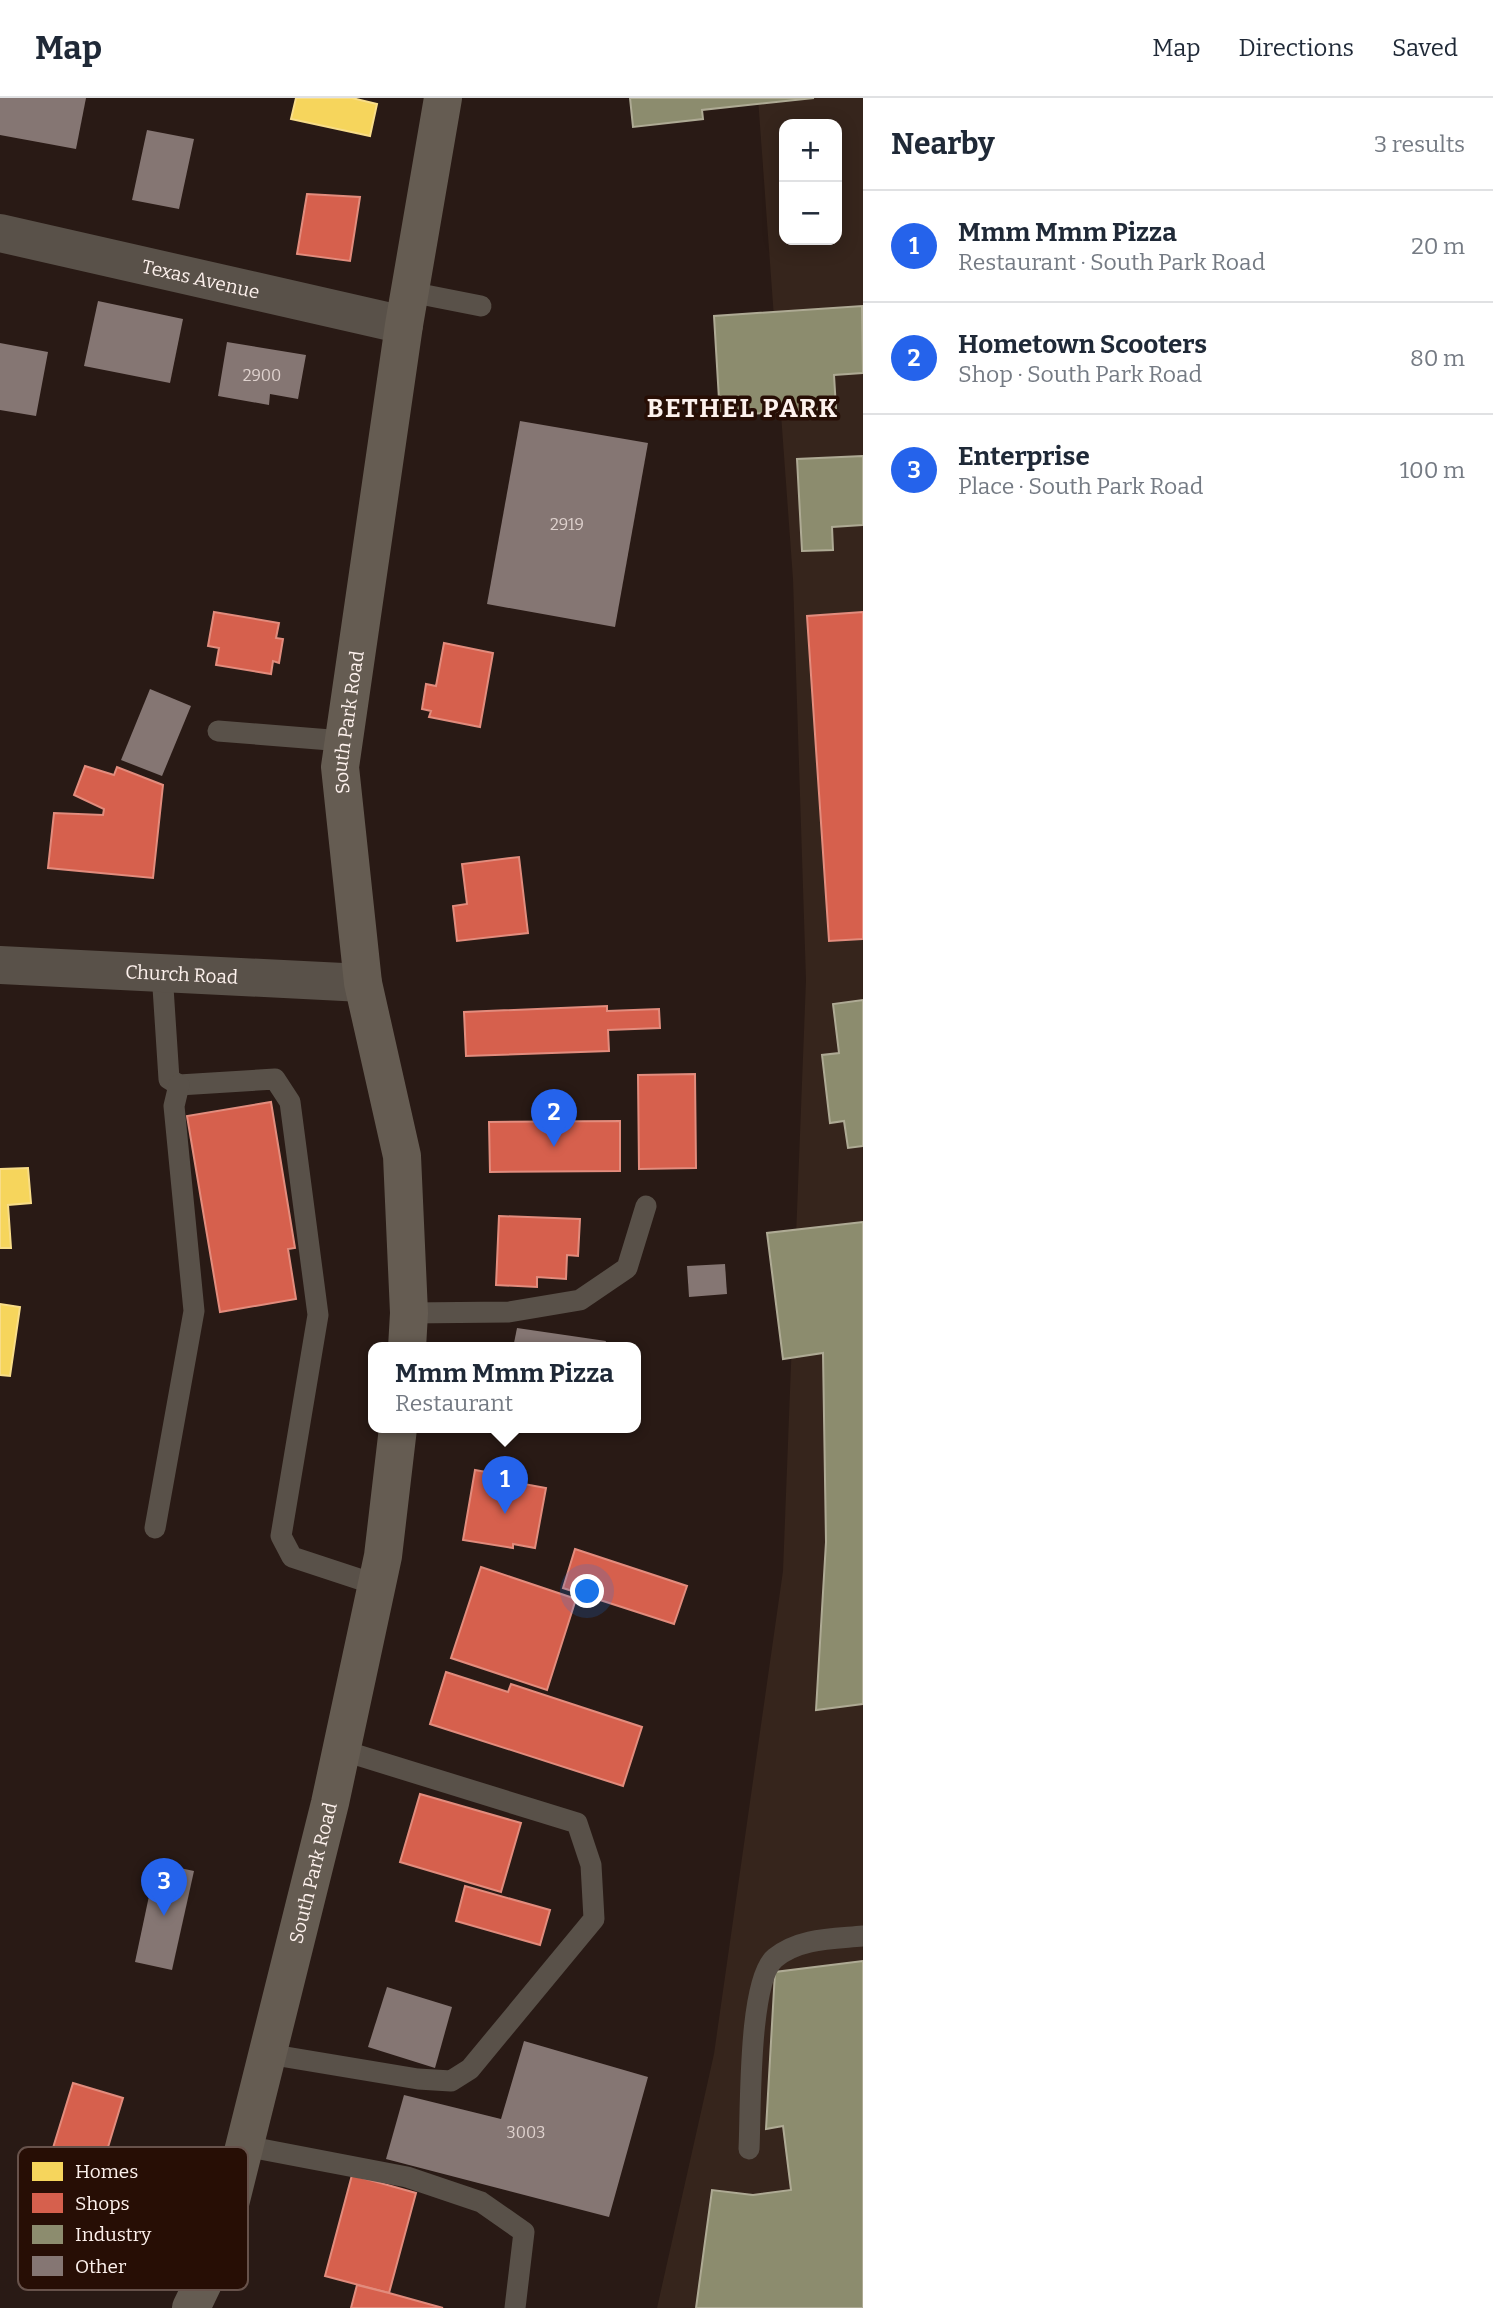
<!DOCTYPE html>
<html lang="en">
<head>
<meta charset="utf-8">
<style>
	body { margin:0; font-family:Bitter,serif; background:#f6f6f7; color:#1f2937 }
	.controls { position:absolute; right:21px; top:21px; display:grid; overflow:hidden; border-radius:14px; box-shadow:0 4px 18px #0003 }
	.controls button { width:63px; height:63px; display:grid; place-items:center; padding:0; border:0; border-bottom:2px solid #e0e1e3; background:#fff; color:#1f2937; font:35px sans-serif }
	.you { position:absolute; left:588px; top:1494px; width:24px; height:24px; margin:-18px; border:5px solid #fff; border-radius:50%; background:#1a73e8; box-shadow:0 0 0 10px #1a73e833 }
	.badge { display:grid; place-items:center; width:46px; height:46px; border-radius:50%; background:#2563eb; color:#fff; font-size:23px; font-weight:700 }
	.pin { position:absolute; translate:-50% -58px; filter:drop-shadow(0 2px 4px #0008) }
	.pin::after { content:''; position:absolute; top:37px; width:24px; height:21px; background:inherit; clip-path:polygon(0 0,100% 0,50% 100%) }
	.popup { position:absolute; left:368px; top:1244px; width:273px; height:91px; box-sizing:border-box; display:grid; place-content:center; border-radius:14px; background:#fff; filter:drop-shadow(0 2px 5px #0005); font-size:23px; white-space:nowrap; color:#747a83 }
	.popup b { font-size:26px; color:#1f2937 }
	.popup::after { content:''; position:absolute; left:50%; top:100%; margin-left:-14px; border:14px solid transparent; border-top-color:#fff }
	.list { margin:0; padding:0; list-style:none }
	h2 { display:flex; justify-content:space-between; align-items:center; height:91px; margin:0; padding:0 28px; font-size:30px }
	h2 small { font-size:23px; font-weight:400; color:#747a83 }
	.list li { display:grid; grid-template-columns:46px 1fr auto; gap:21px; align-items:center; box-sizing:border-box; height:112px; padding:0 28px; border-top:2px solid #e0e1e3 }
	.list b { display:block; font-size:26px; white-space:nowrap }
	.list p { margin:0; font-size:23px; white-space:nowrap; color:#747a83 }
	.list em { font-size:23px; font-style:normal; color:#747a83 }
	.map { position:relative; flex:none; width:863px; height:2210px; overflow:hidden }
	header { display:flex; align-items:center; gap:42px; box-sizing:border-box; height:98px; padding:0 35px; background:#fff; border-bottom:2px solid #e0e1e3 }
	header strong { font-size:33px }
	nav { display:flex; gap:38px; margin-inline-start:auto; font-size:24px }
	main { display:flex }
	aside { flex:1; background:#fff }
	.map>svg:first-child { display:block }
	.industrial { fill:#36251c; fill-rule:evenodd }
	.homes { fill:#f6d55c; stroke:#f8dd88; stroke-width:2 }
	.shops { fill:#d6604d; stroke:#e28c7d; stroke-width:2 }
	.industry { fill:#8c8c6e; stroke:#aeaa94; stroke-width:2 }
	.building { fill:#857673 }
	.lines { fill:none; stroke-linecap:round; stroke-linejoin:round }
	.lane { stroke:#595149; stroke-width:21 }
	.street { stroke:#595149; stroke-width:38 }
	.secondary { stroke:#655c52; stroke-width:38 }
	.labels { text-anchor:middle; stroke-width:7; stroke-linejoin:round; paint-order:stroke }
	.number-label { font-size:16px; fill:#dfd2ce }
	.street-label { font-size:19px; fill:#fdf1ed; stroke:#270e05 }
	.district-label { font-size:26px; font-weight:bold; letter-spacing:2px; fill:#fdf1ed; stroke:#270e05 }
	.key { fill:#270e05; stroke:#67524b; stroke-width:2 }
	.key-label { font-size:19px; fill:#fdf1ed }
</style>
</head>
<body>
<header>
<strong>Map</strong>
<nav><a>Map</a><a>Directions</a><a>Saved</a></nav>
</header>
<main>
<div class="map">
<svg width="863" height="2210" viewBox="0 0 863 2210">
	<rect width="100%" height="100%" fill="#291a15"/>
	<path class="industrial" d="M758,0h105v2210h-206l57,-254 69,-483 23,-591 -13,-401zM784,26h53v116h-53z"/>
	<g class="homes">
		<path d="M296,0h56l25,6 -7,32 -79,-17z"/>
		<path d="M28,1070l3,35 -23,2 3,43h-11v-79z"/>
		<path d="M0,1206l20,3 -10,69 -10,-1z"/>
	</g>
	<g class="shops">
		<path d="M307,96l53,3 -10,64 -53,-7z"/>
		<path d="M214,514l65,11 -3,15 7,1 -4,24 -6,-2 -2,13 -55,-9 3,-17 -11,-2z"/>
		<path d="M863,514v327l-34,2 -22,-325z"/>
		<path d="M444,545l49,10 -13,74 -51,-10 2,-6 -9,-2 4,-25 10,2z"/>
		<path d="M85,668l29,9 3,-8 46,18 -10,93 -105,-10 6,-55 49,2 1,-6 -30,-14z"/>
		<path d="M519,759l9,76 -71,8 -4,-35 14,-2 -5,-40z"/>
		<path d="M607,908v5l52,-2 1,19 -52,2 1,21 -143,5 -2,-44z"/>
		<path d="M695,976l1,94 -57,1 -1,-94z"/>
		<path d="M271,1004l24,146 -7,1 8,50 -76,13 -33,-196z"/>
		<path d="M620,1023v50l-130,1 -1,-50z"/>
		<path d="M499,1118l81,3 -2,37 -11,-1 -1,24 -29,-2v10l-41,-2z"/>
		<path d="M475,1372l50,9 -1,5 22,4 -11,60 -22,-4v4l-50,-8z"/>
		<path d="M575,1451l112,37 -13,38 -111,-36z"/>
		<path d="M481,1469l95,32 -29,91 -96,-32z"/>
		<path d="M446,1574l62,20 3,-8 131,43 -19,59 -193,-62z"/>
		<path d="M420,1696l101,29 -20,69 -101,-30z"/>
		<path d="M465,1788l85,24 -10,35 -84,-24z"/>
		<path d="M73,1985l50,15 -25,82 -50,-16z"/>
		<path d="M352,2077l64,18 -27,100 -64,-17z"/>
		<path d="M357,2187l32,8 54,15h-92z"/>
	</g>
	<g class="industry">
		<path d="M630,0h184l-112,12 1,9 -70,8z"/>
		<path d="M862,208l1,67 -29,2 2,33 -116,8 -6,-100z"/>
		<path d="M863,358v69l-31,2 1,23 -31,1 -5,-92z"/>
		<path d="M863,902v146l-15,2 -4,-27 -14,2 -8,-68 17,-2 -6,-49z"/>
		<path d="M863,1124v482l-47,6 10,-168 -3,-189 -40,6 -16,-126z"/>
		<path d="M863,1863v347h-167l16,-118 41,5 38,-5 -8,-64 -17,3 9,-157z"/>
	</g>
	<g class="building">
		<path d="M0,0h86l-10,51 -76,-14z"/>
		<path d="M147,32l47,9 -15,70 -47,-9z"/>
		<path d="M98,203l85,18 -13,64 -86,-17z"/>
		<path d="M227,244l79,13 -8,44 -28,-5 -1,11 -51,-9z"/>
		<path d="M0,245l48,9 -12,64 -36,-6z"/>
		<path d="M520,323l128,22 -33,184 -128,-23z"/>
		<path d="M150,591l41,17 -29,70 -41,-16z"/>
		<path d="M725,1166l2,30 -38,3 -2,-31z"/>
		<path d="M517,1230l89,13 -2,7h-91z"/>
		<path d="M156,1765l38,8 -22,99 -37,-8z"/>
		<path d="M387,1889l65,20 -17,61 -67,-21z"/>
		<path d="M524,1943l124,36 -39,140 -223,-58 18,-64 97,24z"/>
	</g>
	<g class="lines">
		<g class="lane">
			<path d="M410,194l71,14"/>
			<path d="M218,633l125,10"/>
			<path d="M162,874l7,107 10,6 96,-6 15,23 28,213 -37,221 11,21 85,28"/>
			<path d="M409,1215l100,-1 71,-12 47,-32 19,-62"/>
			<path d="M155,1430l39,-217 -20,-205 5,-21"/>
			<path d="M268,1956l150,25 33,2 19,-12 124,-150 -3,-54 -14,-42 -236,-73"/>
			<path d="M245,2048l162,31 74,25 43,30 -9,76"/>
			<path d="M749,2051c2,-37 -1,-169 26,-191 25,-20 58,-19 88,-22"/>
		</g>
		<g class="street">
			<path id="s1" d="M0,135l404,92"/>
			<path id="s2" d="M0,867l363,18"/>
		</g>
		<g class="secondary">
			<path id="s3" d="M407,1250l2,-35 -7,-157 -39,-173 -23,-216 64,-442 39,-227"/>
			<path id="s4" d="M191,2210l27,-56 112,-449 53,-247 15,-128"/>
		</g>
	</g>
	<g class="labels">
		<g class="number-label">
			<text x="262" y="283">2900</text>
			<text x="567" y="432">2919</text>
			<text x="526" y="2040">3003</text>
		</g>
		<g class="street-label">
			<text dy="7" stroke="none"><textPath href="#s1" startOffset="206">Texas Avenue</textPath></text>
			<text dy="7" stroke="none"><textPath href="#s3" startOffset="632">South Park Road</textPath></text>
			<text dy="7" stroke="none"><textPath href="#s2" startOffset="182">Church Road</textPath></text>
			<text dy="7" stroke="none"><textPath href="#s4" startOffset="453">South Park Road</textPath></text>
		</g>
		<g class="district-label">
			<text x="743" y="319">BETHEL PARK</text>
		</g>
	</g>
	<rect x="18" y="2049" width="230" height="143" rx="10" class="key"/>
	<rect x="32" y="2064" width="31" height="19" fill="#f6d55c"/>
	<rect x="32" y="2095" width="31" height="20" fill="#d6604d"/>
	<rect x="32" y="2127" width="31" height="19" fill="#8c8c6e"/>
	<rect x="32" y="2158" width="31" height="20" fill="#857673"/>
	<g class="key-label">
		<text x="75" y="2080">Homes</text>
		<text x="75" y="2112">Shops</text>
		<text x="75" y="2143">Industry</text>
		<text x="75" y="2175">Other</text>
	</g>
</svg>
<div class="controls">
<button>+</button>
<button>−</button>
</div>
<div class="you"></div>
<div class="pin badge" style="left:505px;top:1416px">1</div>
<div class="popup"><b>Mmm Mmm Pizza</b>Restaurant</div>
<div class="pin badge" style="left:554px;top:1049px">2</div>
<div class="pin badge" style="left:164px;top:1818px">3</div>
</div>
<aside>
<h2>Nearby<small>3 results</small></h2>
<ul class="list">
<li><span class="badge">1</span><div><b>Mmm Mmm Pizza</b><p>Restaurant · South Park Road</p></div><em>20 m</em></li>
<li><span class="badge">2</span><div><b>Hometown Scooters</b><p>Shop · South Park Road</p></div><em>80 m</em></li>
<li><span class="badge">3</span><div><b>Enterprise</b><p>Place · South Park Road</p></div><em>100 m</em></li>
</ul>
</aside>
</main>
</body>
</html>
